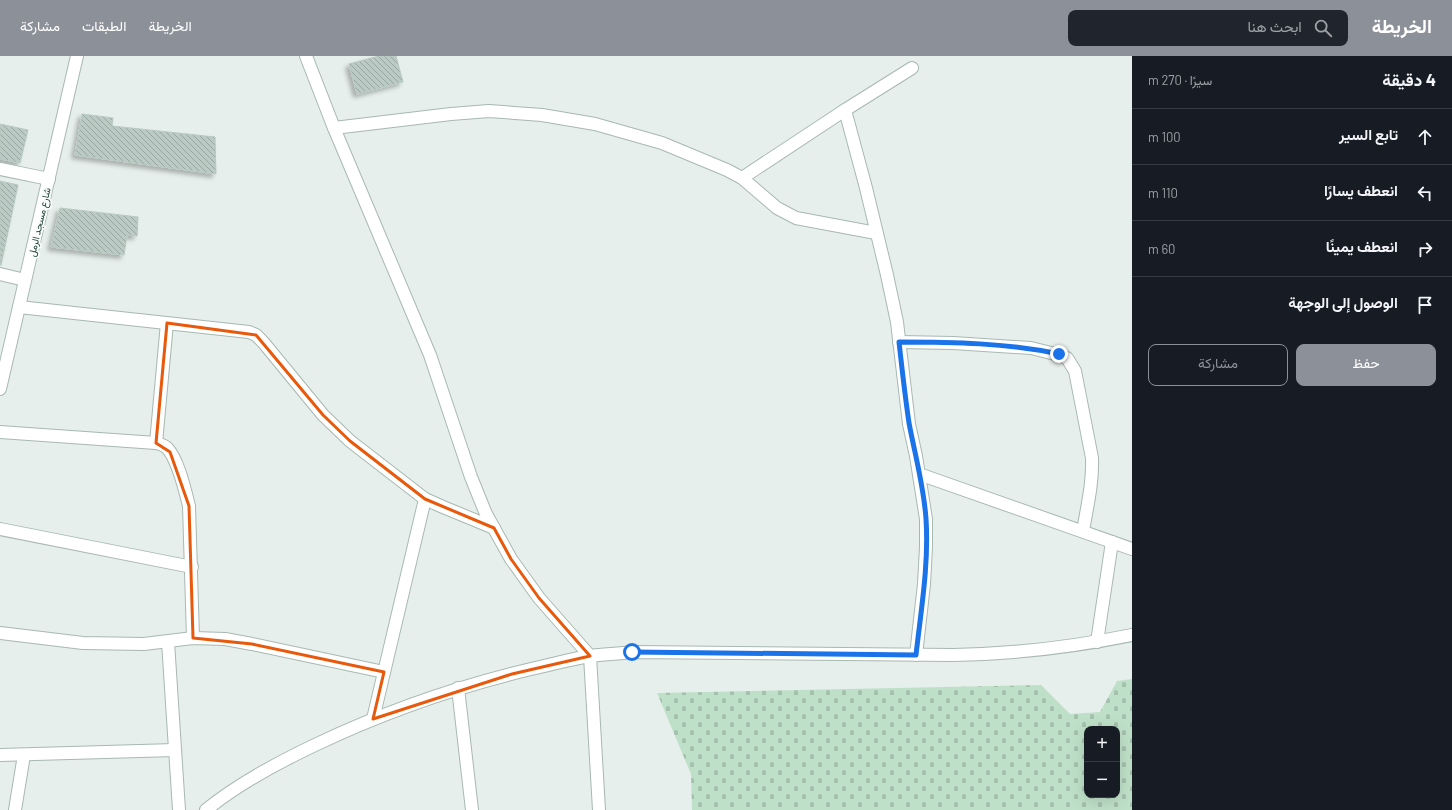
<!DOCTYPE html>
<html lang="ar">
<head>
<meta charset="utf-8">
<style>
	body { margin:0; font-family:Barlow,Vazirmatn,sans-serif; background:#20242c; color:#f1f3f6; direction:rtl }
	.controls { position:absolute; right:12px; bottom:12px; display:grid; overflow:hidden; border-radius:8px; box-shadow:0 4px 16px #0002 }
	.controls button { width:36px; height:36px; display:grid; place-items:center; padding:0; border:0; border-bottom:1px solid #363941; background:#171b24; color:#f1f3f6; font:20px sans-serif }
	.stop { position:absolute; width:12px; height:12px; margin:-9px; border:3px solid #1a73e8; border-radius:50%; background:#fff }
	.stop.end { background:#1a73e8; border-color:#fff; box-shadow:0 1px 4px #0008 }
	.list { margin:0; padding:0; list-style:none }
	h2 { display:flex; justify-content:space-between; align-items:center; height:52px; margin:0; padding:0 16px; font-size:17px }
	h2 small { font-size:13px; font-weight:400; color:#9ea1a6 }
	.list li { display:grid; grid-template-columns:26px 1fr auto; gap:12px; align-items:center; box-sizing:border-box; height:56px; padding:0 16px; border-top:1px solid #363941 }
	.list b { display:block; font-size:15px; white-space:nowrap }
	.list em { font-size:13px; font-style:normal; color:#9ea1a6 }
	.actions { display:flex; gap:8px; padding:12px 16px }
	.actions a { flex:1; padding:9px 0; border:1px solid #8c9099; border-radius:8px; text-align:center; font-size:14px; color:#8c9099 }
	.actions .main { background:#8c9099; color:#fff }
	.icon { flex:none; width:22px; height:22px; fill:none; stroke:currentColor; stroke-width:2; stroke-linecap:round; stroke-linejoin:round }
	.map { position:relative; flex:none; width:1132px; height:754px; overflow:hidden; direction:ltr }
	header { display:flex; align-items:center; gap:24px; box-sizing:border-box; height:56px; padding:0 20px; background:#8c9099; color:#fff }
	header strong { font-size:19px }
	nav { display:flex; gap:22px; margin-inline-start:auto; font-size:14px }
	.search { width:280px; height:36px; background:#20242c; display:flex; align-items:center; gap:10px; box-sizing:border-box; padding:0 14px; border-radius:8px; color:#9ea1a6; font-size:15px }
	main { display:flex }
	aside { flex:1; background:#171b24 }
	.map>svg:first-child { display:block }
	.cemetery { fill:url(#cemetery-stones); fill-rule:evenodd }
	.building { fill:url(#building-back-hatch); stroke:#b8c9c2; filter:url(#shadow) }
	.lines { fill:none; stroke-linecap:round; stroke-linejoin:round }
	.minor-casing { stroke:#a8b8b2; stroke-width:14 }
	.minor { stroke:#fff; stroke-width:12 }
	.route { stroke:#1a73e8; stroke-width:5 }
	.marked { fill:none; stroke:#e8590c; stroke-width:3; stroke-linejoin:round }
	.labels { text-anchor:middle; stroke-width:3.5; stroke-linejoin:round; paint-order:stroke }
	.street-label { font-size:10px; fill:#24423a; stroke:#f7fbf9 }
</style>
</head>
<body>
<header>
<strong>الخريطة</strong>
<div class="search"><svg class="icon" aria-label="search" viewBox="0 0 24 24"><circle cx="10" cy="10" r="6"/><path d="M15 15l6 6"/></svg>ابحث هنا</div>
<nav><a>الخريطة</a><a>الطبقات</a><a>مشاركة</a></nav>
</header>
<main>
<aside>
<h2>4 دقيقة<small>سيرًا · 270 m</small></h2>
<ul class="list">
<li><svg class="icon" aria-label="ahead" viewBox="0 0 24 24"><path d="M12 20V5M6 11l6-6 6 6"/></svg><div><b>تابع السير</b></div><em>100 m</em></li>
<li><svg class="icon" aria-label="left" viewBox="0 0 24 24"><path d="M17 20v-9H6M10 6l-5 5 5 5"/></svg><div><b>انعطف يسارًا</b></div><em>110 m</em></li>
<li><svg class="icon" aria-label="right" viewBox="0 0 24 24"><path d="M7 20v-9h11M14 6l5 5-5 5"/></svg><div><b>انعطف يمينًا</b></div><em>60 m</em></li>
<li><svg class="icon" aria-label="arrive" viewBox="0 0 24 24"><path d="M6 21V4h12l-3 4 3 4H6"/></svg><div><b>الوصول إلى الوجهة</b></div></li>
</ul>
<div class="actions"><a class="main">حفظ</a><a>مشاركة</a></div>
</aside>
<div class="map">
<svg width="1132" height="754" viewBox="0 0 1132 754">
	<defs>
		<pattern id="cemetery-stones" width="16" height="16" patternUnits="userSpaceOnUse"><rect width="16" height="16" fill="#bfe0c8"/><path d="M2 7V4a2 2 0 0 1 4 0v3zM10 15v-3a2 2 0 0 1 4 0v3z" fill="#a4c1ad"/></pattern>
		<pattern id="building-back-hatch" width="6" height="6" patternUnits="userSpaceOnUse"><rect width="6" height="6" fill="#bbcac4"/><path d="M-1 5l2 2M0 0l6 6M5-1l2 2" fill="none" stroke="#98a6a0"/></pattern>
		<filter id="shadow"><feDropShadow dx="-3.5" dy="3.5" stdDeviation="2" flood-color="#0004"/></filter>
	</defs>
	<rect width="100%" height="100%" fill="#e6efeb"/>
	<path class="cemetery" d="M1132,623v131h-440l-1,-36 -34,-81 384,-8 29,29 30,-2 17,-31zM1087,673h30v66h-30z"/>
	<g class="building">
		<path d="M379,0h17l7,26 -46,12 -8,-30z"/>
		<path d="M82,58l31,4 -1,8 103,11 1,37 -141,-19z"/>
		<path d="M0,68l28,6 -8,33 -20,-4z"/>
		<path d="M0,125l18,4 -17,80h-1z"/>
		<path d="M60,152l78,9 -1,19 -10,-1 -3,20 -73,-8z"/>
	</g>
	<g class="lines">
		<defs>
			<g id="minor">
				<path d="M306,0l28,72 96,227 41,122 15,37 25,45 28,39 51,58 9,154"/>
				<path d="M845,54l21,78 21,87 10,47 12,102 7,32 10,63v28l-2,37 -8,71"/>
				<path d="M334,72l117,-14 38,-3 53,4 53,9 67,19 65,27 15,8 35,30 19,10 80,15"/>
				<path d="M0,113l49,10"/>
				<path d="M742,122l103,-68 67,-42"/>
				<path d="M0,218l25,6"/>
				<path d="M19,251l230,25 7,3 7,7 60,73 27,26 75,58 18,8 51,21"/>
				<path d="M899,286l54,1 78,5 28,7 8,3 8,13 17,87c1,25 -5,49 -9,73"/>
				<path d="M0,333l77,-333"/>
				<path d="M0,376l156,11c4,1 8,2 11,5 11,11 18,42 22,58l4,132"/>
				<path d="M156,387l11,-120"/>
				<path d="M919,418l213,75"/>
				<path d="M0,473l192,38"/>
				<path d="M0,577l83,10 61,1 49,-6 32,1 27,5 132,28"/>
				<path d="M168,586l11,168"/>
				<path d="M1097,586l15,-100"/>
				<path d="M458,632l14,122"/>
				<path d="M373,663l52,-220"/>
				<path d="M0,699l175,-5"/>
				<path d="M15,754l9,-55"/>
				<path d="M206,754c33,-27 71,-47 109,-65 69,-33 141,-58 216,-76 19,-4 39,-10 59,-13 14,-2 28,-2 42,-4l321,3c61,-1 120,-8 179,-20"/>
			</g>
		</defs>
		<use href="#minor" class="minor-casing"/>
		<use href="#minor" class="minor"/>
	</g>
	<g class="lines">
		<path class="route" d="M632,596l284,3c5,-45 13,-91 10,-136 -2,-32 -11,-64 -17,-96 -4,-27 -7,-54 -10,-81 54,0 108,1 160,12"/>
	</g>
	<path class="marked" d="M167,267l89,12 67,80 27,26 75,58 69,29 17,31 28,39 51,58 -78,18 -139,45 11,-47 -132,-28 -59,-6 -4,-132 -19,-54 -14,-9z"/>
	<g class="labels">
		<g class="street-label">
			<text transform="translate(39 166) rotate(-77)" y="4">شارع مسجد الرمل</text>
		</g>
	</g>
</svg>
<div class="controls">
<button>+</button>
<button>−</button>
</div>
<div class="stop" style="left:632px;top:596px"></div>
<div class="stop end" style="left:1059px;top:298px"></div>
</div>
</main>
</body>
</html>
